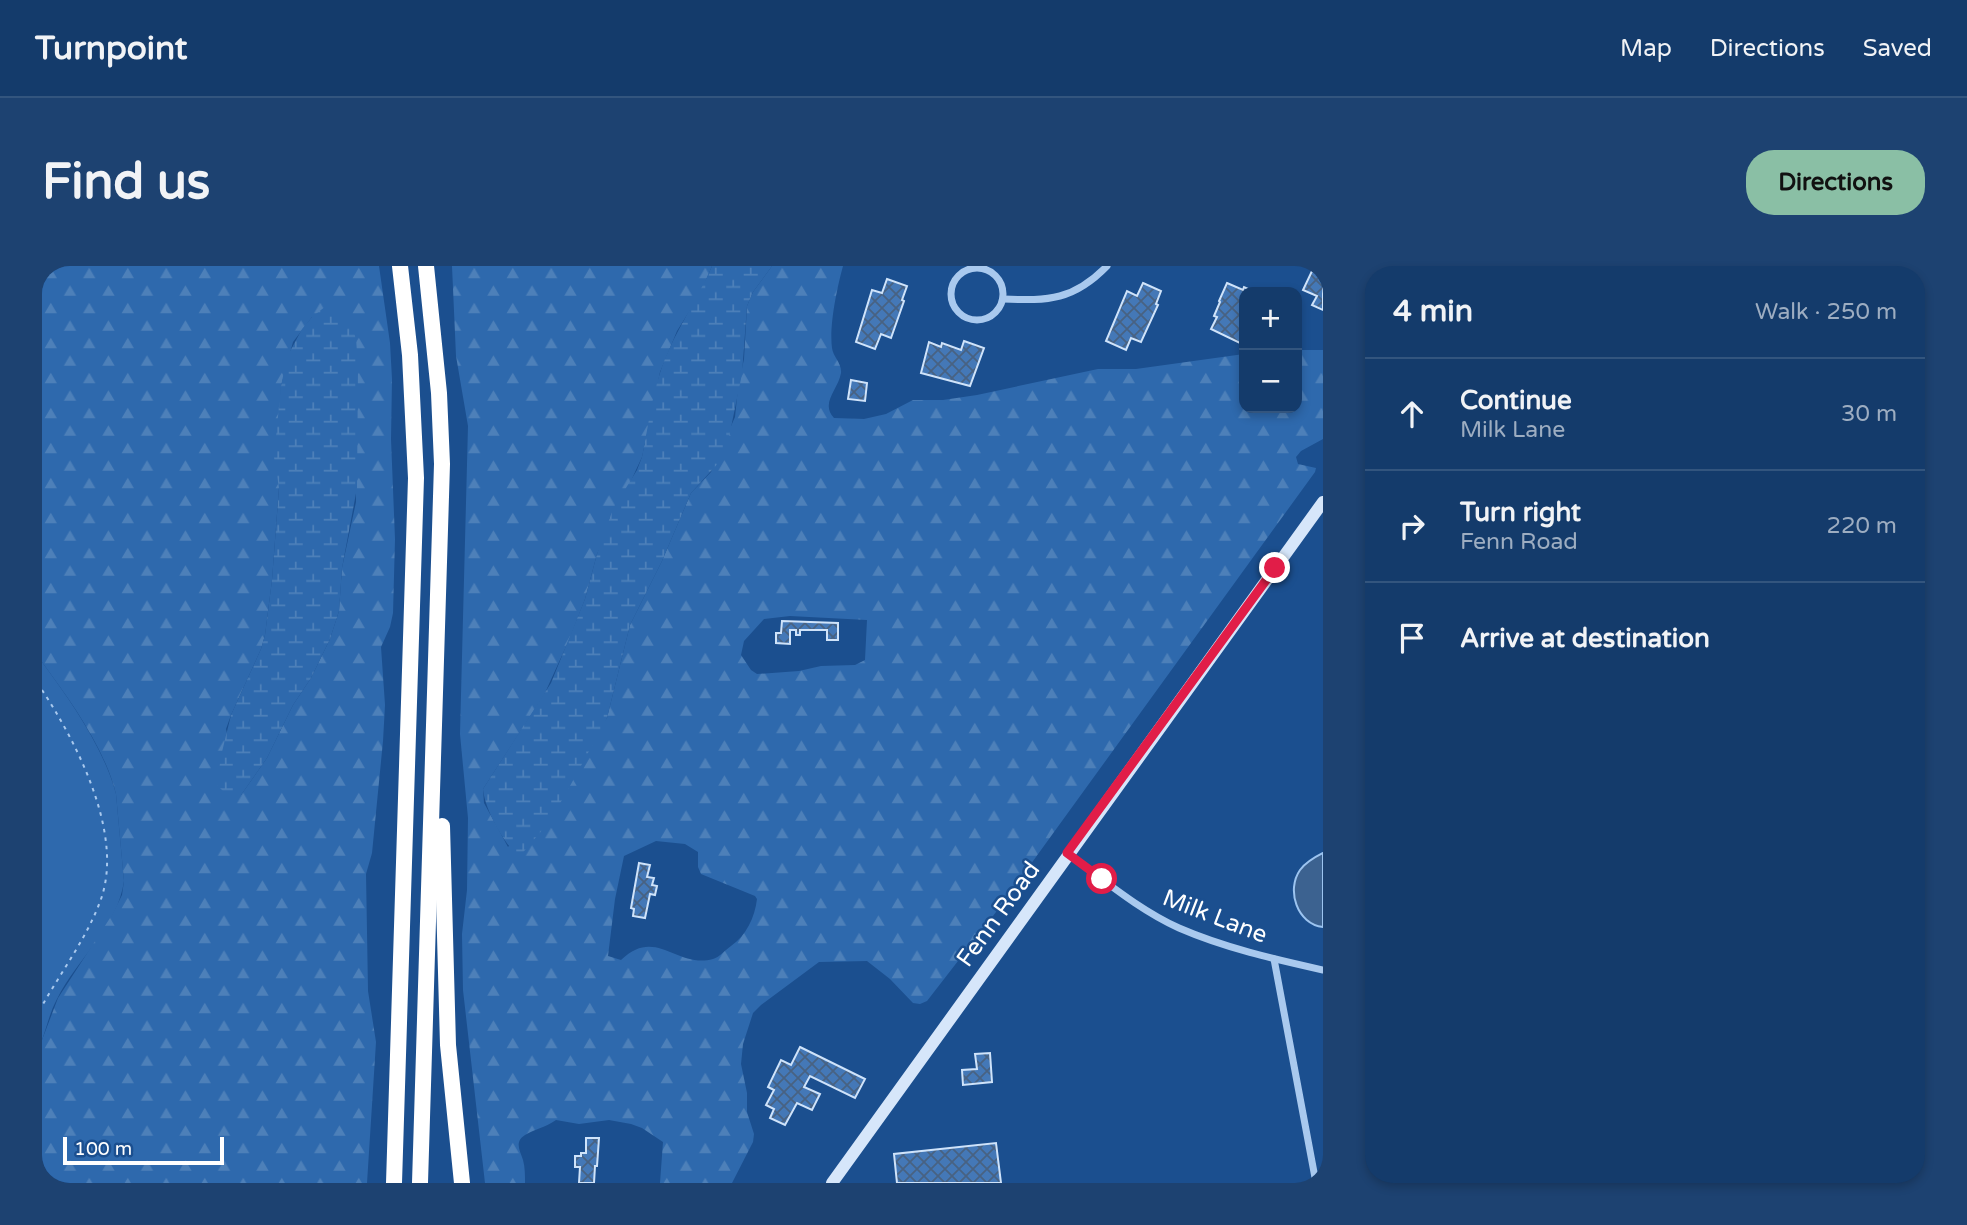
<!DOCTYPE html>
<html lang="en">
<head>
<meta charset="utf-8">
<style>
	body { margin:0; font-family:"Varela Round",sans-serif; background:#1d4271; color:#f1f3f6 }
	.controls { position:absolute; right:21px; top:21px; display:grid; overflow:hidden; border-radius:14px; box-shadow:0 4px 10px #0003 }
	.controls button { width:63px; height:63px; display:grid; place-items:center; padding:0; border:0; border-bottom:2px solid #33557e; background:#143b6b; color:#f1f3f6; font:35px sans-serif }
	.scale { position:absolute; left:21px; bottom:18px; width:161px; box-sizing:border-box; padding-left:7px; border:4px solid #fff; border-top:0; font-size:19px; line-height:24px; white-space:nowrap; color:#fff; -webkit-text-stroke:5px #1b4f8f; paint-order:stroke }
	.stop { position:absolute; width:21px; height:21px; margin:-16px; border:5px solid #e11d48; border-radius:50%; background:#fff }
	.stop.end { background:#e11d48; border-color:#fff; box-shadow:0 2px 7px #0008 }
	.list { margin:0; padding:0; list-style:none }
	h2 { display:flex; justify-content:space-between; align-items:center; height:91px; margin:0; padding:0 28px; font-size:30px }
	h2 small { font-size:23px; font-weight:400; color:#9dadc1 }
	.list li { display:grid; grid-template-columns:46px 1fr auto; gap:21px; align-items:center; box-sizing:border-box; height:112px; padding:0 28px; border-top:2px solid #33557e }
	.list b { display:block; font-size:26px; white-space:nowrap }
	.list p { margin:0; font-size:23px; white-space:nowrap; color:#9dadc1 }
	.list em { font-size:23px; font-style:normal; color:#9dadc1 }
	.icon { flex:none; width:38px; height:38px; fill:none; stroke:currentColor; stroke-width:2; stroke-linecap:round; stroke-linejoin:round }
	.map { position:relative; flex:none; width:1281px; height:917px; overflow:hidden; border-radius:28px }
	header { display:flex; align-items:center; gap:42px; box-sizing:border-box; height:98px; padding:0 35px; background:#143b6b; border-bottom:2px solid #33557e }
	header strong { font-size:33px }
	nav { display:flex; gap:38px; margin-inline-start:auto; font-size:24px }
	.intro { display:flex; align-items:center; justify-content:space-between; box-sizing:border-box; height:168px; padding:0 42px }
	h1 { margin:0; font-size:49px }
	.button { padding:18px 32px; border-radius:28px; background:#8abfa5; color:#111; font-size:24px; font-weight:700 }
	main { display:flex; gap:42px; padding:0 42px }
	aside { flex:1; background:#143b6b; border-radius:28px; box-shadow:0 4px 10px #0003 }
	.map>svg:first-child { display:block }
	.grass { fill:#2e69ad }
	.forest { fill:url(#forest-firs); fill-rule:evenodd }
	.wetland { fill:url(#wetland-marsh) }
	.water { fill:#3c6290; stroke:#9cc4f0; stroke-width:2 }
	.building { fill:url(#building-cross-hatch); stroke:#cfe3fa; stroke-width:2 }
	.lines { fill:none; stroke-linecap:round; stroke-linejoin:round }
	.path { stroke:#a9c9ee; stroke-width:2; stroke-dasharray:3.5 5; stroke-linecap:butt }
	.street { stroke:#a9c9ee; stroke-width:7 }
	.secondary { stroke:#d6e6fa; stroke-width:12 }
	.highway { stroke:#fff; stroke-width:16 }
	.route { stroke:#e11d48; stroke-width:9 }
	.labels { text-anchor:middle; stroke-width:5; stroke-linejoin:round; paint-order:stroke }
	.street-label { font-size:24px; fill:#fff; stroke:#1b4f8f }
</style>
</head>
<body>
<header>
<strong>Turnpoint</strong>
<nav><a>Map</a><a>Directions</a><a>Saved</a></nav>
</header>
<div class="intro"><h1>Find us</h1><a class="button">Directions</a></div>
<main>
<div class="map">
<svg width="1281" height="917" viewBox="0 0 1281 917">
	<defs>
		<pattern id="forest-firs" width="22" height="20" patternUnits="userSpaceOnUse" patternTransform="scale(1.75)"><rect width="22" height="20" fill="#2e69ad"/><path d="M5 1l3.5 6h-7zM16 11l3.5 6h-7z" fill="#4d80b9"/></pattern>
		<pattern id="wetland-marsh" width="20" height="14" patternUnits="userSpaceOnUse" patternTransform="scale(1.75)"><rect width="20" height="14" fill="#2e69ad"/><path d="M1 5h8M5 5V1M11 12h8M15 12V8" fill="none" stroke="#4d80b9"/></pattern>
		<pattern id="building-cross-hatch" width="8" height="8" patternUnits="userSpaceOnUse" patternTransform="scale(1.75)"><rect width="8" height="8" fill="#4478b7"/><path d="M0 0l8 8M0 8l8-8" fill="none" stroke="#486282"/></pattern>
	</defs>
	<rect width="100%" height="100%" fill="#1b4f8f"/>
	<path class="grass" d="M0,396c28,38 62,86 74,132l8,87c-6,45 -47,78 -67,118 -7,13 -10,27 -15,41z"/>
	<g class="forest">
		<path d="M6,0h331l11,77 2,36 -1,60 4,100 -2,74 -3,14 -9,20 4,58 -2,36 -11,112 -6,21 2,117 8,51 -9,141h-325v-143l16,-42 54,-83 10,-20 2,-14 -8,-87c-11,-46 -46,-94 -74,-132v-382zM270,51l44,111v74l-14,66 -3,43 -9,28 -19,39 -18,27 -26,53 -26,37 -15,-66 5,-14 30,-66 4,-14 7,-55 7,-93 2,-101 12,-44z"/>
		<path d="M410,0h260l-12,28 -23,37 -17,41 -18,85 -45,97 -12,45 -16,41 -25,55 -61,94 1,14 24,44 99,-129 23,-93 32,-64 29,-68 20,-21 24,-55 3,-29 6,-29 3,-53 6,-14 19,-26h71c-6,22 -14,60 -11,82 1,9 10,15 9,25 -3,17 -21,30 -7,45l30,1 22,-5 27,-14h30l34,-5 121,-26h38l108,-15v54h53v-58h26v89l-22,12 -5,6 2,7 18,4 -1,4 -319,440 -69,89 -7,3 -7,-1 -23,-24 -23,-18 -48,1 -58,43 -8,8 -10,31 -2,20 6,29v19l7,22 -1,8 -21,41h-72l3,-41 -21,-14 -11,-4 -22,-4 -30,4 -23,-4c-12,8 -21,9 -31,15 -11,7 -5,16 -2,25 2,7 2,16 2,23h-40l-22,-193 -1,-56 5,-44 1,-72 -8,-84 8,-308 -12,-70zM748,350l77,4 -2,40 -10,5 -34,1 -22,5 -42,3 -6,-4 -10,-15 3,-14 20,-22zM614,575l29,3 13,8v15l3,7 54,22 2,3c-2,18 -11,37 -26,47 -6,4 -11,11 -18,13 -36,10 -57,-33 -92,1l-13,-4 7,-57 9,-43z"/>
	</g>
	<g class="wetland">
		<path d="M670,0h60l-19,26 -6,14 -5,68 -15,73 -6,13 -30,33 -29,68 -32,64 -23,93 -43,79 -20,31 -25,29c-16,-15 -34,-47 -36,-68l68,-106 34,-84 12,-45 16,-45 24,-39 5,-13c6,-28 9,-57 18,-84 12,-38 36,-70 52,-107z"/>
		<path d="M284,40l14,7 10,11 6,14 2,29 -1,121 -15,80 -3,43 -9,28 -19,39 -18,27 -26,53 -26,37h-14l-10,-10 4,-29 10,-41 30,-66 4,-14 7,-55 7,-92 -5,-31 7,-71 6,-29 15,-28 10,-12z"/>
	</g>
	<path class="water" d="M1281,587v74c-26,-3 -37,-37 -23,-57 6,-8 15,-13 23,-17z"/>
	<g class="building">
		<path d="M1270,5l11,5v34l-11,-5 5,-9 -14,-6z"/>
		<path d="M845,13l20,7 -5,14 2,1 -13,37 -10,-4 -6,15 -19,-7 16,-52 10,3z"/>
		<path d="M1101,17l18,8 -5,13 2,1 -17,37 -10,-4 -5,12 -20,-9 21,-50 10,5z"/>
		<path d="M1185,17l16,7 1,-3 11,5h-11v53l-33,-16 6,-12 -3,-1 6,-14 -1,-1z"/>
		<path d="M922,75l20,7 -14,38 -49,-13 8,-31 12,5 1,-4 19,7z"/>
		<path d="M809,114l16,3 -2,18 -17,-2z"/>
		<path d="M740,355l56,2v17h-11v-10h-27v5h-4v-5h-6v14l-14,-1v-10h5z"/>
		<path d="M597,597l11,2 -3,12 7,1 -2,7 5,1 -2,9 -5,-1 -5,24 -12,-2 1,-7 -3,-1z"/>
		<path d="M758,781l65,32 -10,19 -45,-22 -6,11 16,7 -8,16 -15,-7 -12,22 -15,-7 4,-9 -8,-4 8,-15 -6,-3 13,-27 10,5z"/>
		<path d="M948,787l2,29 -29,3 -1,-15 15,-1 -2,-15z"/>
		<path d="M544,872h13l-2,28h-2l-1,17h-15l1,-16h-5v-11h6v-3h5z"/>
		<path d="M954,877l5,40h-104l-3,-29z"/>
	</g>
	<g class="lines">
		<path class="path" d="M0,424c35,53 82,144 59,209 -13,37 -40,73 -59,107"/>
		<g class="street">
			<circle cx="935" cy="28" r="26"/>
			<path d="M961,33c46,2 71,1 104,-33"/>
			<path d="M1026,588c36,26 71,56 111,74 46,20 95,31 144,42"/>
			<path d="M1232,693l42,224"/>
		</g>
		<path class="secondary" d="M790,917l491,-681"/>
		<g class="highway">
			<path d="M400,560l6,219 14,138"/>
			<path d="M352,917l22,-705 -6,-123 -10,-89"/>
			<path d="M378,917l22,-719 -3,-71 -13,-127"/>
		</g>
	</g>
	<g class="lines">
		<path class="route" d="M1060,613l-35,-26 208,-285"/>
	</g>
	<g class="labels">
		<g class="street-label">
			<text transform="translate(956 648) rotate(-54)" y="8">Fenn Road</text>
			<text transform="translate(1173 650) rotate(21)" y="8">Milk Lane</text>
		</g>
	</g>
</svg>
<div class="controls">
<button>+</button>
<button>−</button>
</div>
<div class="scale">100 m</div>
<div class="stop" style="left:1060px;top:613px"></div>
<div class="stop end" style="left:1233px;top:302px"></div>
</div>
<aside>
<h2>4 min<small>Walk · 250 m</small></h2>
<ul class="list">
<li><svg class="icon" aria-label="ahead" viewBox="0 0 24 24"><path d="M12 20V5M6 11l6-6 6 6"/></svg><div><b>Continue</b><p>Milk Lane</p></div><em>30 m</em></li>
<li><svg class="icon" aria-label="right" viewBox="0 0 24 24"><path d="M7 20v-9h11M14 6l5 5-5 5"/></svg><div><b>Turn right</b><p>Fenn Road</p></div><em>220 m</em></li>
<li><svg class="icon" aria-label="arrive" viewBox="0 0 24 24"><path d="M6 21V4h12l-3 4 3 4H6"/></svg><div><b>Arrive at destination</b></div></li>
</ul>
</aside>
</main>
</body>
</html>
